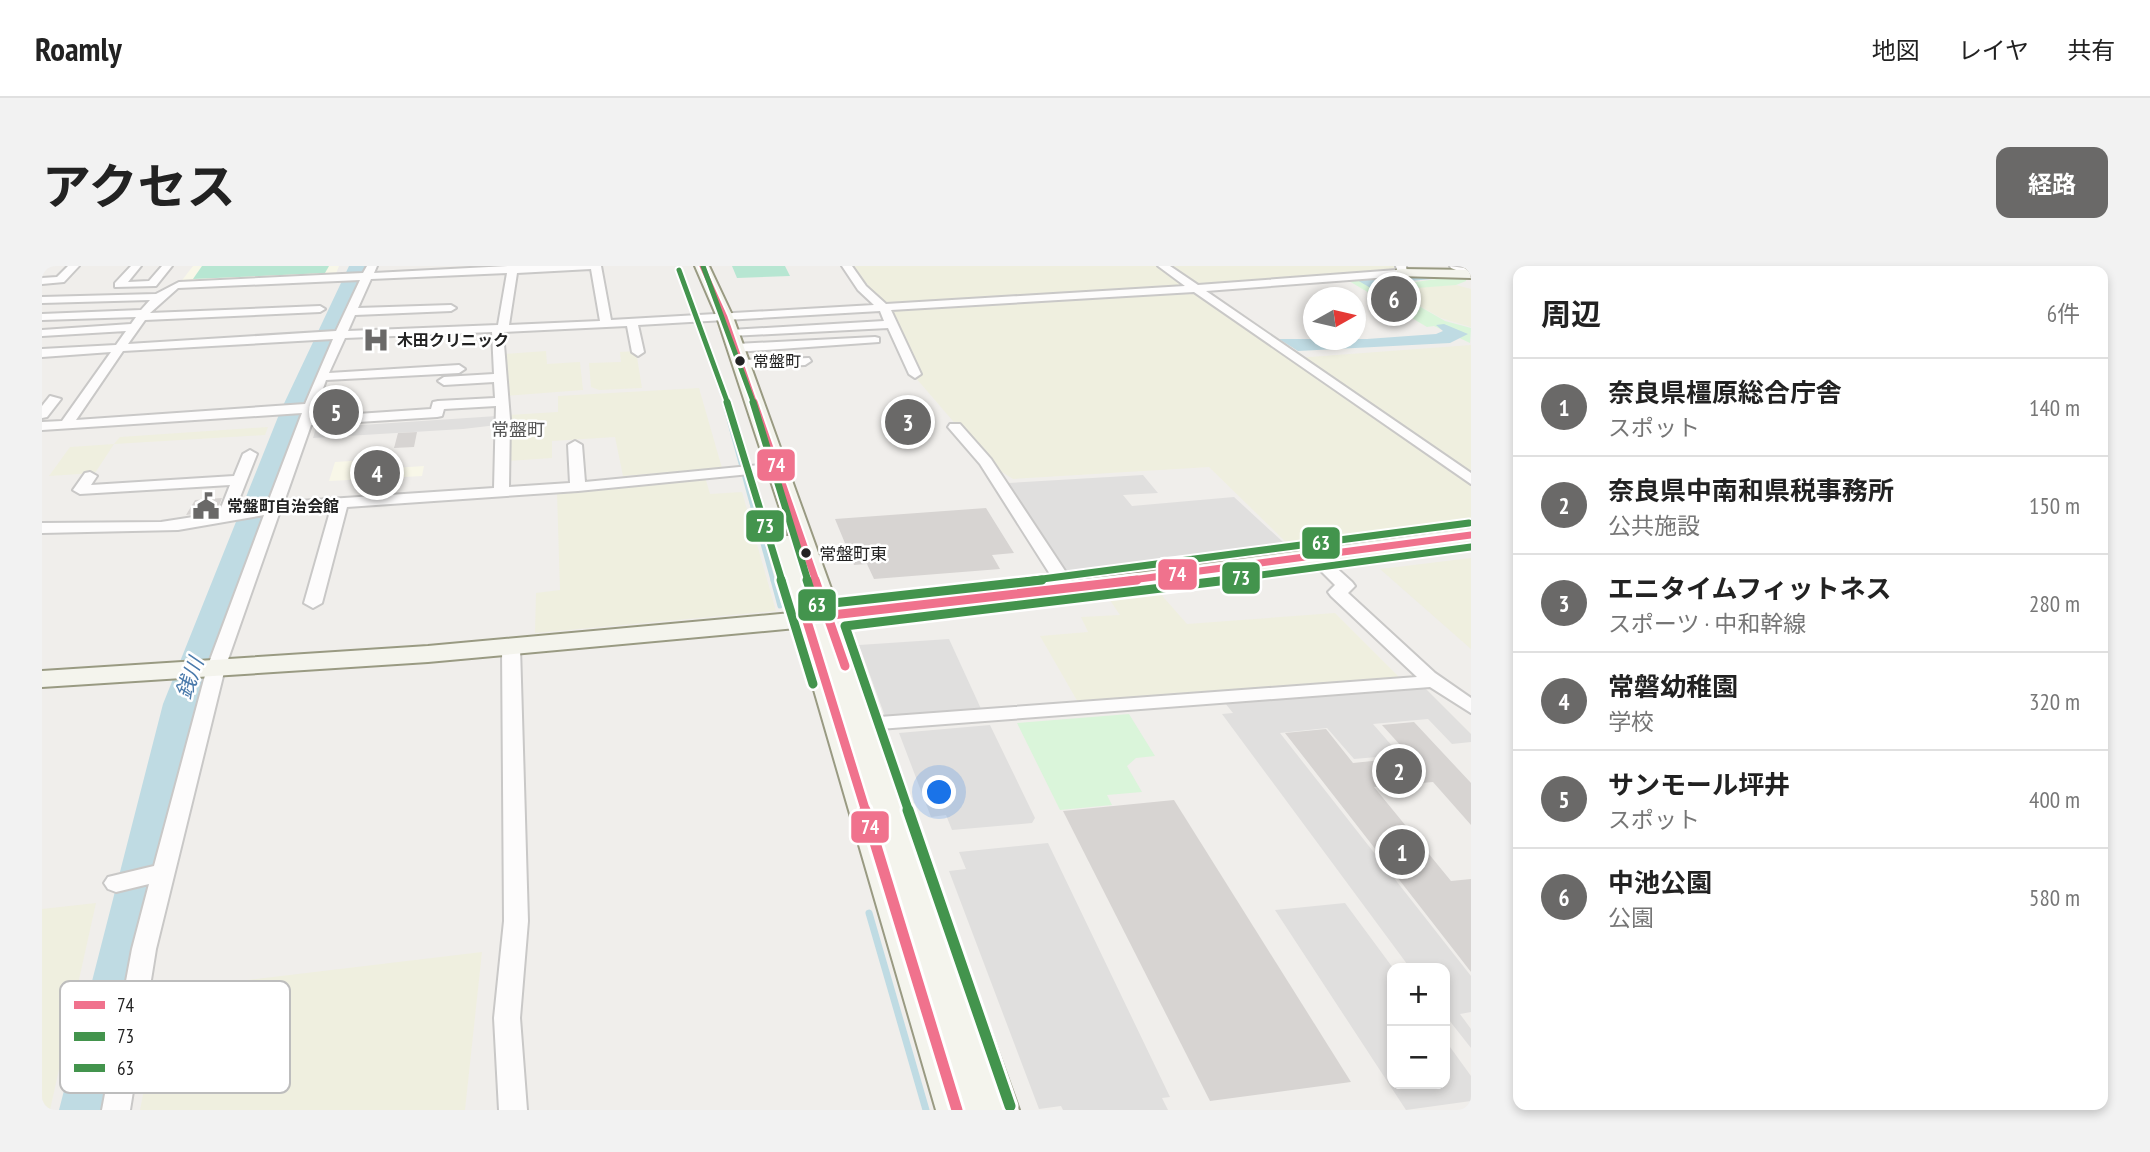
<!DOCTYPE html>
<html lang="ja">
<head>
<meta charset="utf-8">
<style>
	body { margin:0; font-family:"PT Sans Narrow","Noto Sans JP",sans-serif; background:#f2f2f2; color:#222 }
	.controls { position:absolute; right:21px; bottom:21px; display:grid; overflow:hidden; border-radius:14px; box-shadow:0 4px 10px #0003 }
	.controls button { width:63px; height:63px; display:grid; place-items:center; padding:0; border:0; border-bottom:2px solid #e0e0e0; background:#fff; color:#222; font:35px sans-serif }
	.compass { position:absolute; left:1261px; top:21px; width:63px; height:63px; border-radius:50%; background:#fff; box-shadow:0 4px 10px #0003; rotate:82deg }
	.you { position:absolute; left:898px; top:527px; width:24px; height:24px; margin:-18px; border:5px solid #fff; border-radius:50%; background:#1a73e8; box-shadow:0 0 0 10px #1a73e833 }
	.badge { display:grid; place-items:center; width:46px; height:46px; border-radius:50%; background:#6a6968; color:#fff; font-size:23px; font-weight:700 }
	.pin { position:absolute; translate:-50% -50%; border:4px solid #fff; box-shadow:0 2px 7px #0006 }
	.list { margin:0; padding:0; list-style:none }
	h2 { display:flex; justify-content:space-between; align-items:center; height:91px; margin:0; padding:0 28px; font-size:30px }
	h2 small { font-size:23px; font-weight:400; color:#767676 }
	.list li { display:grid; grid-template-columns:46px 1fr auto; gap:21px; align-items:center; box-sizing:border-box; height:98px; padding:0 28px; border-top:2px solid #e0e0e0 }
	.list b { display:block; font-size:26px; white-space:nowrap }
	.list p { margin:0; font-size:23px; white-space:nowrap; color:#767676 }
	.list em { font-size:23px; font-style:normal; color:#767676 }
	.map { position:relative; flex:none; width:1429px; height:844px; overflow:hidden; border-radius:14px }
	header { display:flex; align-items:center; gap:42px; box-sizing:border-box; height:98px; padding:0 35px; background:#fff; border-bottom:2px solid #e0e0e0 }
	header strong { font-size:33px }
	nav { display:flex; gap:38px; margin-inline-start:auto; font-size:24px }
	.intro { display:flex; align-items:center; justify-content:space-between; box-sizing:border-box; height:168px; padding:0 42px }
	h1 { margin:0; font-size:49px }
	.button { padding:18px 32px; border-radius:14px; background:#6a6968; color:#fff; font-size:24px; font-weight:700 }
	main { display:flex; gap:42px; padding:0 42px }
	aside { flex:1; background:#fff; border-radius:14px; box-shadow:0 4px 10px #0003 }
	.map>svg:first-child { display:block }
	.education { fill:#f8f7e8 }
	.farmland { fill:#efefdf }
	.park { fill:#daf5da }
	.pitch { fill:#b7e6d2 }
	.parking { fill:#e0dfde }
	.water { fill:#bfdbe3 }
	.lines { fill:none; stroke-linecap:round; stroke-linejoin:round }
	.stream-far3 { stroke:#bfdbe3; stroke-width:3.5 }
	.stream-far2 { stroke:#bfdbe3; stroke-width:4.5 }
	.stream-far1 { stroke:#bfdbe3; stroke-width:5 }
	.stream { stroke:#bfdbe3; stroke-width:7 }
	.river { fill:#bfdbe3; fill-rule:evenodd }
	.building { fill:#d7d4d2 }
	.street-casing { stroke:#c9c8c7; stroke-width:4 }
	.secondary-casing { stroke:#999a82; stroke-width:4 }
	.street { fill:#fdfcfc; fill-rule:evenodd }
	.secondary { fill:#f4f4ed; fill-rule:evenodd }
	.bus-1-far3-casing { stroke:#fff; stroke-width:9 }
	.bus-1-far2-casing { stroke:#fff; stroke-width:11 }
	.bus-1-far1-casing { stroke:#fff; stroke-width:14 }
	.bus-1-casing { stroke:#fff; stroke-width:17 }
	.bus-2-far3-casing { stroke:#fff; stroke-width:9 }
	.bus-2-far2-casing { stroke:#fff; stroke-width:11 }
	.bus-2-far1-casing { stroke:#fff; stroke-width:14 }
	.bus-2-casing { stroke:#fff; stroke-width:17 }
	.bus-3-far2-casing { stroke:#fff; stroke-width:9 }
	.bus-3-far1-casing { stroke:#fff; stroke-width:11 }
	.bus-3-casing { stroke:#fff; stroke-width:14 }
	.bus-1-far3 { stroke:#f0728d; stroke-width:5 }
	.bus-1-far2 { stroke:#f0728d; stroke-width:7 }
	.bus-1-far1 { stroke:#f0728d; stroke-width:9 }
	.bus-1 { stroke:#f0728d; stroke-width:11 }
	.bus-2-far3 { stroke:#43944d; stroke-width:5 }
	.bus-2-far2 { stroke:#43944d; stroke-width:7 }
	.bus-2-far1 { stroke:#43944d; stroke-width:9 }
	.bus-2 { stroke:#43944d; stroke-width:11 }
	.bus-3-far2 { stroke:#43944d; stroke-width:5 }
	.bus-3-far1 { stroke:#43944d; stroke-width:7 }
	.bus-3 { stroke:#43944d; stroke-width:9 }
	.bus-dot { fill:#222; stroke:#fff; stroke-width:2.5 }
	.labels { text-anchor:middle; stroke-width:5; stroke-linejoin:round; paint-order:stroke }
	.far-poi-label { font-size:16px; font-weight:bold; fill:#222; stroke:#fff; text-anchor:start }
	.far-bus-label { font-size:16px; fill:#222; stroke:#fff; text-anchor:start }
	.bus-label { font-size:17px; fill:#222; stroke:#fff; text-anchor:start }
	.far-neighbourhood-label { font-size:18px; fill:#555; stroke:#fff }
	.water-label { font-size:21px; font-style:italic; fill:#4a7aab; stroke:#fff }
	.key { fill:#fff; stroke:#bdbdbd; stroke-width:2 }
	.key-label { font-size:19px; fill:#222 }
	.line-badge { stroke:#fff; stroke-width:2.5 }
	.badge-label { font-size:19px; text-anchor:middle; font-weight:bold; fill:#fff }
</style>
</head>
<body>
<header>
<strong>Roamly</strong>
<nav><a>地図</a><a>レイヤ</a><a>共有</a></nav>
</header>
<div class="intro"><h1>アクセス</h1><a class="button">経路</a></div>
<main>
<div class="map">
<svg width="1429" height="844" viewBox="0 0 1429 844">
	<rect width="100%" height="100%" fill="#f0eeeb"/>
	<g class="education">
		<path d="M151,0h146l-4,10 -155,7z"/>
		<path d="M325,194l-2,10 59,-4 -2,10 -93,5 6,-19z"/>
	</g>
	<g class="farmland">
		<path d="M812,0h542v6l-200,14 100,72 175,-13v183l-176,23 -86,-84 -196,12 -16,-10 -26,-27 -56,-65 -31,-69z"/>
		<path d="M1414,19l15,4v38l-30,-9 -51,-29z"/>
		<path d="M504,85l1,13 33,-2 3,28 -80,6 1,-42z"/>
		<path d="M594,85l6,37 -43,2 -8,-3 -2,-24 32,-1 -1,-10z"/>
		<path d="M657,122l23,80 -99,8 -8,-39 -63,4v17l-44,3v-46l50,-3v-16z"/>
		<path d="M226,161l-3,8 -151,9 -19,29 -46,3 21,-29 44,-3 6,-7z"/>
		<path d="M663,211l5,17 32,-2 34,119 -241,22 1,-40 24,-3 -3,-98z"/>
		<path d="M1429,292v91l-91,-80z"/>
		<path d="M1109,317l36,41 148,-11 68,68 -324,23 -39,-68 48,-4 -7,-15 39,-2 -19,-28z"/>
		<path d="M54,637l-46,207h-8v-201z"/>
		<path d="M440,686l-17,158h-325l23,-120z"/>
	</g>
	<g class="park">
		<path d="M1424,9v6l-10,4 -65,5 54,31 26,7 -1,15 -36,-17 -7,1 -78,-46 8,-1 22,7z"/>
		<path d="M1087,448l26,42 -19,2 -9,8 15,26 -35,3 5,10 -52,5 -43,-87z"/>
	</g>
	<g class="pitch">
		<path d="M160,0h127l-4,7 -132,6z"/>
		<path d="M690,0h53l5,10 -53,2z"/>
	</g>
	<g class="parking">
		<path d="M455,150v9l-34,4 -150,9 3,-10z"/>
		<path d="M1101,209l15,18 -35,2 9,11 102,-9 61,56 -98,13 -127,11 -62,-94z"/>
		<path d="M907,373l33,72 -96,8 -27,-74z"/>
		<path d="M1380,419l49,49v8l-19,2 -24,-25 -55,5 27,31 -46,4 -27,-31 -47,5 191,243v36l-11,2 11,15v19l-26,-33v-47h-35l-188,-254 11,-1 -8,-10z"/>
		<path d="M948,459l45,93 -3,5 -80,7 -6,-15 -15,2 -32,-84z"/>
		<path d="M1006,577l122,254 -8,1 6,12h-105l-2,-4 -22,3 -90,-238 17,-2 -7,-17z"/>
		<path d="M1303,637l48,65 -1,116h53v-44l26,36v25l-65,9 -131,-200z"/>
	</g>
	<g class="water">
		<path d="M1366,8l48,3 -47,4 -29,6 39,22 -11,1 -51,-30z"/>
		<path d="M1402,58l24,10 -18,9 -152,8 -19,-12h88l69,-5 7,-3 -7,-6z"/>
	</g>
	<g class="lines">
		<path class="stream-far3" d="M636,0l47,138"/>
		<path class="stream-far2" d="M682,136l49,179"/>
		<path class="stream-far1" d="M731,314l7,26"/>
		<path class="stream" d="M827,647l57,197"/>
		<path class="river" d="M307,0h18l-65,146 -105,292 -88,406h-50l104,-406 117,-292z"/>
	</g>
	<g class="building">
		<path d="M375,166l-3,15 -20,1 4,-15z"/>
		<path d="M180,232l-5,13 -31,4 9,-15z"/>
		<path d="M944,242l28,45 -22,2 8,14 -126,10 -7,-15 -13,1 -19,-46z"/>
		<path d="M1372,456l57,61v42l-38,-43 -59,5 77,94 20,-2v93l-186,-239 41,-4 27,34 58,-6 -29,-32z"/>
		<path d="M1132,534l177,282 -141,19 -147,-290z"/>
	</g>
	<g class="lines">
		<defs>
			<g id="street">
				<path d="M26,0h11l-15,16 -22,2v-6l15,-1z"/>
				<path d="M89,0h10l-13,16 21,-1 13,-15h10l-16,20 -41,1v-4z"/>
				<path d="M325,0h10l-3,7 134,-7h93l10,54 263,-15 -16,-15 -16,-24h10l14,20 20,18 299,-18 -27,-20h12l28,19 199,-15 -1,-4h10l1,7 -5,3 -196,15 265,182v11l-277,-192 -303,18 30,64 -6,4 -6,-4 -21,-46 -158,8 -6,-3 6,-3 154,-9 -4,-10 -242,14 6,27 -6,4 -6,-4 -5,-26 -124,6 7,87 -1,68 61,-4 -2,-38 7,-4 7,4 3,37 175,-17 7,4 -7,4 -182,18 -231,16 -25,96 -9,5 -9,-5 27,-95 -51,3 -55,157 -69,281 -26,161h-28l30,-161 17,-65 -33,8 -8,-3 -4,-6 4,-6 46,-11 53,-198 57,-153 -86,15 -136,3v-10l119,-1 58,-9 11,-28 -150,9 -7,-4 12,-17 5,-1 7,4 -6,9 143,-9 9,-22 7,-4 7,4 -22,56 32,-5 35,-92 -260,17v-8l20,-1 49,-69 -69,5v-8l74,-4 10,-14 -84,5v-6l89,-6 5,-7 -94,3v-6l99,-4 9,-10 -108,3v-6l114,-3 23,-12 184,-9zM549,3l9,52 -91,4 8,-52zM465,7l-9,52 -150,6 7,-16 96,-4 5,-3 -5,-3 -93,3 13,-29zM318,14l-24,51 -208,13 17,-24 175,-8 5,-3 -5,-3 -170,7 28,-25zM450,66l2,42 -50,3 -6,4 6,4 50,-3 1,16 -57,3 -5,1 -2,7 -118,8 13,-37 133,-7 6,-4 -6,-4 -130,8 16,-35zM291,73l-28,65 -229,16 47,-69zM454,140l-2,82 -210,14 27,-77 126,-8 5,-1 2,-7z"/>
				<path d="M1408,0l21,3v7l-20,-8z"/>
				<path d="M833,71l4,1v4l-143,10 -6,-4 6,-4z"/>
				<path d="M767,92l2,3 -6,4 -64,3 -6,-4 6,-4z"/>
				<path d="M8,130l11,3 -14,18 -5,1v-12z"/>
				<path d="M908,158h10l31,35 86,130 -3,4h-12l-82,-129 -32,-37z"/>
				<path d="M1272,285l6,2 32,29 3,4 -7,7 87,80 36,25v15l-41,-26 -564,43 -10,-6 10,-6 551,-41 -86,-81 -3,-4 7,-7 -29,-29z"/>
				<path d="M469,375l9,6 8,274 -8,97 7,92h-28l-5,-92 10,-97 -2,-274z"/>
			</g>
			<g id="secondary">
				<path d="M653,0h14l24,51 105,291 232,-26 401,-54v14l-401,54 -227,27 176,487h-83l-140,-482 -368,34 -386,25v-16l386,-25 363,-33 -21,-72 4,-5h15l-72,-219z"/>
				<path d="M1360,3l69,1v8l-74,-2v-6z"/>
			</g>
		</defs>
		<use href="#street" class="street-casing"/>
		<use href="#secondary" class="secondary-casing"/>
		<use href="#street" class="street"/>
		<use href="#secondary" class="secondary"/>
		<defs>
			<path id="bus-1-far3" d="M660,0l23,51 30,87"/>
			<g id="bus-1-far2">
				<path d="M712,136l62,179"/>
				<path d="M1082,315l347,-46"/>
			</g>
			<g id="bus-1-far1">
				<path d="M773,314l30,86"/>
				<path d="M824,546l-60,-194 331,-38"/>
			</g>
			<path id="bus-1" d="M823,544l92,300"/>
			<path id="bus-2-far3" d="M637,4l49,134"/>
			<g id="bus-2-far2">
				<path d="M685,136l55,179"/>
				<path d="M1173,315l256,-34"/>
			</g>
			<g id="bus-2-far1">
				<path d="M739,314l32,104"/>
				<path d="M867,546l-64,-186 383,-46"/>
			</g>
			<path id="bus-2" d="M866,544l102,296"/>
			<path id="bus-3-far2" d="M661,0l51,138"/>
			<g id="bus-3-far1">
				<path d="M711,136l55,179"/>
				<path d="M985,315l442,-58"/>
			</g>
			<path id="bus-3" d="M765,314l8,25 227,-25"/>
		</defs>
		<use href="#bus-1-far3" class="bus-1-far3-casing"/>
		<use href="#bus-1-far2" class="bus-1-far2-casing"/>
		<use href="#bus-1-far1" class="bus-1-far1-casing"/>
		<use href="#bus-1" class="bus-1-casing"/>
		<use href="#bus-2-far3" class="bus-2-far3-casing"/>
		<use href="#bus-2-far2" class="bus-2-far2-casing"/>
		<use href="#bus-2-far1" class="bus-2-far1-casing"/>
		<use href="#bus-2" class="bus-2-casing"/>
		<use href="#bus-3-far2" class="bus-3-far2-casing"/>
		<use href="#bus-3-far1" class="bus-3-far1-casing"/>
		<use href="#bus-3" class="bus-3-casing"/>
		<use href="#bus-1-far3" class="bus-1-far3"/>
		<use href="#bus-1-far2" class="bus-1-far2"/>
		<use href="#bus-1-far1" class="bus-1-far1"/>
		<use href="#bus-1" class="bus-1"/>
		<use href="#bus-2-far3" class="bus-2-far3"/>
		<use href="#bus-2-far2" class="bus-2-far2"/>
		<use href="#bus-2-far1" class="bus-2-far1"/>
		<use href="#bus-2" class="bus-2"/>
		<use href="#bus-3-far2" class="bus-3-far2"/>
		<use href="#bus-3-far1" class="bus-3-far1"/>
		<use href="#bus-3" class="bus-3"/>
	</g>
	<defs>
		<symbol id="hospital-bare" viewBox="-9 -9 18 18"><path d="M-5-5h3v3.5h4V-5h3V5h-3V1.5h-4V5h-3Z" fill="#6a6968" stroke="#fff" stroke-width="2.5" paint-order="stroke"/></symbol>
		<symbol id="civic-bare" viewBox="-9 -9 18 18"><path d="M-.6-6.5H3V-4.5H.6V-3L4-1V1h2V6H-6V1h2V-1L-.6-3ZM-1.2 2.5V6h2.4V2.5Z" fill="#6a6968" stroke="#fff" stroke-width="2.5" paint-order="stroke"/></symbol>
	</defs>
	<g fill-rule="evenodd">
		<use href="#hospital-bare" x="315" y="55" width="38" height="38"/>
		<use href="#civic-bare" x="145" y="221" width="38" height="38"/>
	</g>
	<g class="bus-dot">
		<circle cx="698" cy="95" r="6"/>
		<circle cx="764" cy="287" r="6"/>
	</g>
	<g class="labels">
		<g class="far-poi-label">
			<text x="355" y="80">木田クリニック</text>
			<text x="185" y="246">常盤町自治会館</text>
		</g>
		<g class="far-bus-label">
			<text x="711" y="101">常盤町</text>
		</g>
		<g class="bus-label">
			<text x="777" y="294">常盤町東</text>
		</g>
		<g class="far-neighbourhood-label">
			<text x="476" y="170">常盤町</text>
		</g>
		<g class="water-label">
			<text transform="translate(148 412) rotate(-70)" y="7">銭川</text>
		</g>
	</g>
	<rect x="18" y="715" width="230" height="112" rx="10" class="key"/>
	<rect x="32" y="735" width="31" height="8" fill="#f0728d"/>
	<rect x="32" y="766" width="31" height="9" fill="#43944d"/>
	<rect x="32" y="798" width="31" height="8" fill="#43944d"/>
	<g class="key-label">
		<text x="75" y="746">74</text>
		<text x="75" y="777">73</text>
		<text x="75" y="809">63</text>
	</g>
	<g class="line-badge">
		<rect x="714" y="182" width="40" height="34" rx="7" fill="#f0728d"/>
		<rect x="703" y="243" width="40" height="34" rx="7" fill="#43944d"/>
		<rect x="1259" y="260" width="40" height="34" rx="7" fill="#43944d"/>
		<rect x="1115" y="292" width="41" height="33" rx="7" fill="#f0728d"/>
		<rect x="1179" y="295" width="40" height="34" rx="7" fill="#43944d"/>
		<rect x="755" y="322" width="40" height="34" rx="7" fill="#43944d"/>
		<rect x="808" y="544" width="40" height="34" rx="7" fill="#f0728d"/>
	</g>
	<g class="badge-label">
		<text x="734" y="206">74</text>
		<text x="723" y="267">73</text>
		<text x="1279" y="284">63</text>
		<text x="1135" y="315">74</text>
		<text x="1199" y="319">73</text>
		<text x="775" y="346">63</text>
		<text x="828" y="568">74</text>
	</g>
</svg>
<div class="controls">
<button>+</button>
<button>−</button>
</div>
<svg class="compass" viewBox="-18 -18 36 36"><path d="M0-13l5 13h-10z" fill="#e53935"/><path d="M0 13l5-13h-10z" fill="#767676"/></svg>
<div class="you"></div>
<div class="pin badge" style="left:1360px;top:586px">1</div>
<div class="pin badge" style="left:1357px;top:505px">2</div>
<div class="pin badge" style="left:866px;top:156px">3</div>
<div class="pin badge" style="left:335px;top:207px">4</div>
<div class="pin badge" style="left:294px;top:146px">5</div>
<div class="pin badge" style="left:1352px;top:33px">6</div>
</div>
<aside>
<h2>周辺<small>6件</small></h2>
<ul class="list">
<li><span class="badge">1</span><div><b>奈良県橿原総合庁舎</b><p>スポット</p></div><em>140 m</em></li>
<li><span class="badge">2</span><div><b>奈良県中南和県税事務所</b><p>公共施設</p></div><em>150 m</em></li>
<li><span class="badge">3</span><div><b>エニタイムフィットネス</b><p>スポーツ · 中和幹線</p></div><em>280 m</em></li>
<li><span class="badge">4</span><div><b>常磐幼稚園</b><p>学校</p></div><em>320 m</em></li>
<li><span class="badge">5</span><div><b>サンモール坪井</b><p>スポット</p></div><em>400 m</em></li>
<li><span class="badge">6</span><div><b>中池公園</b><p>公園</p></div><em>580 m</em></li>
</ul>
</aside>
</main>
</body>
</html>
